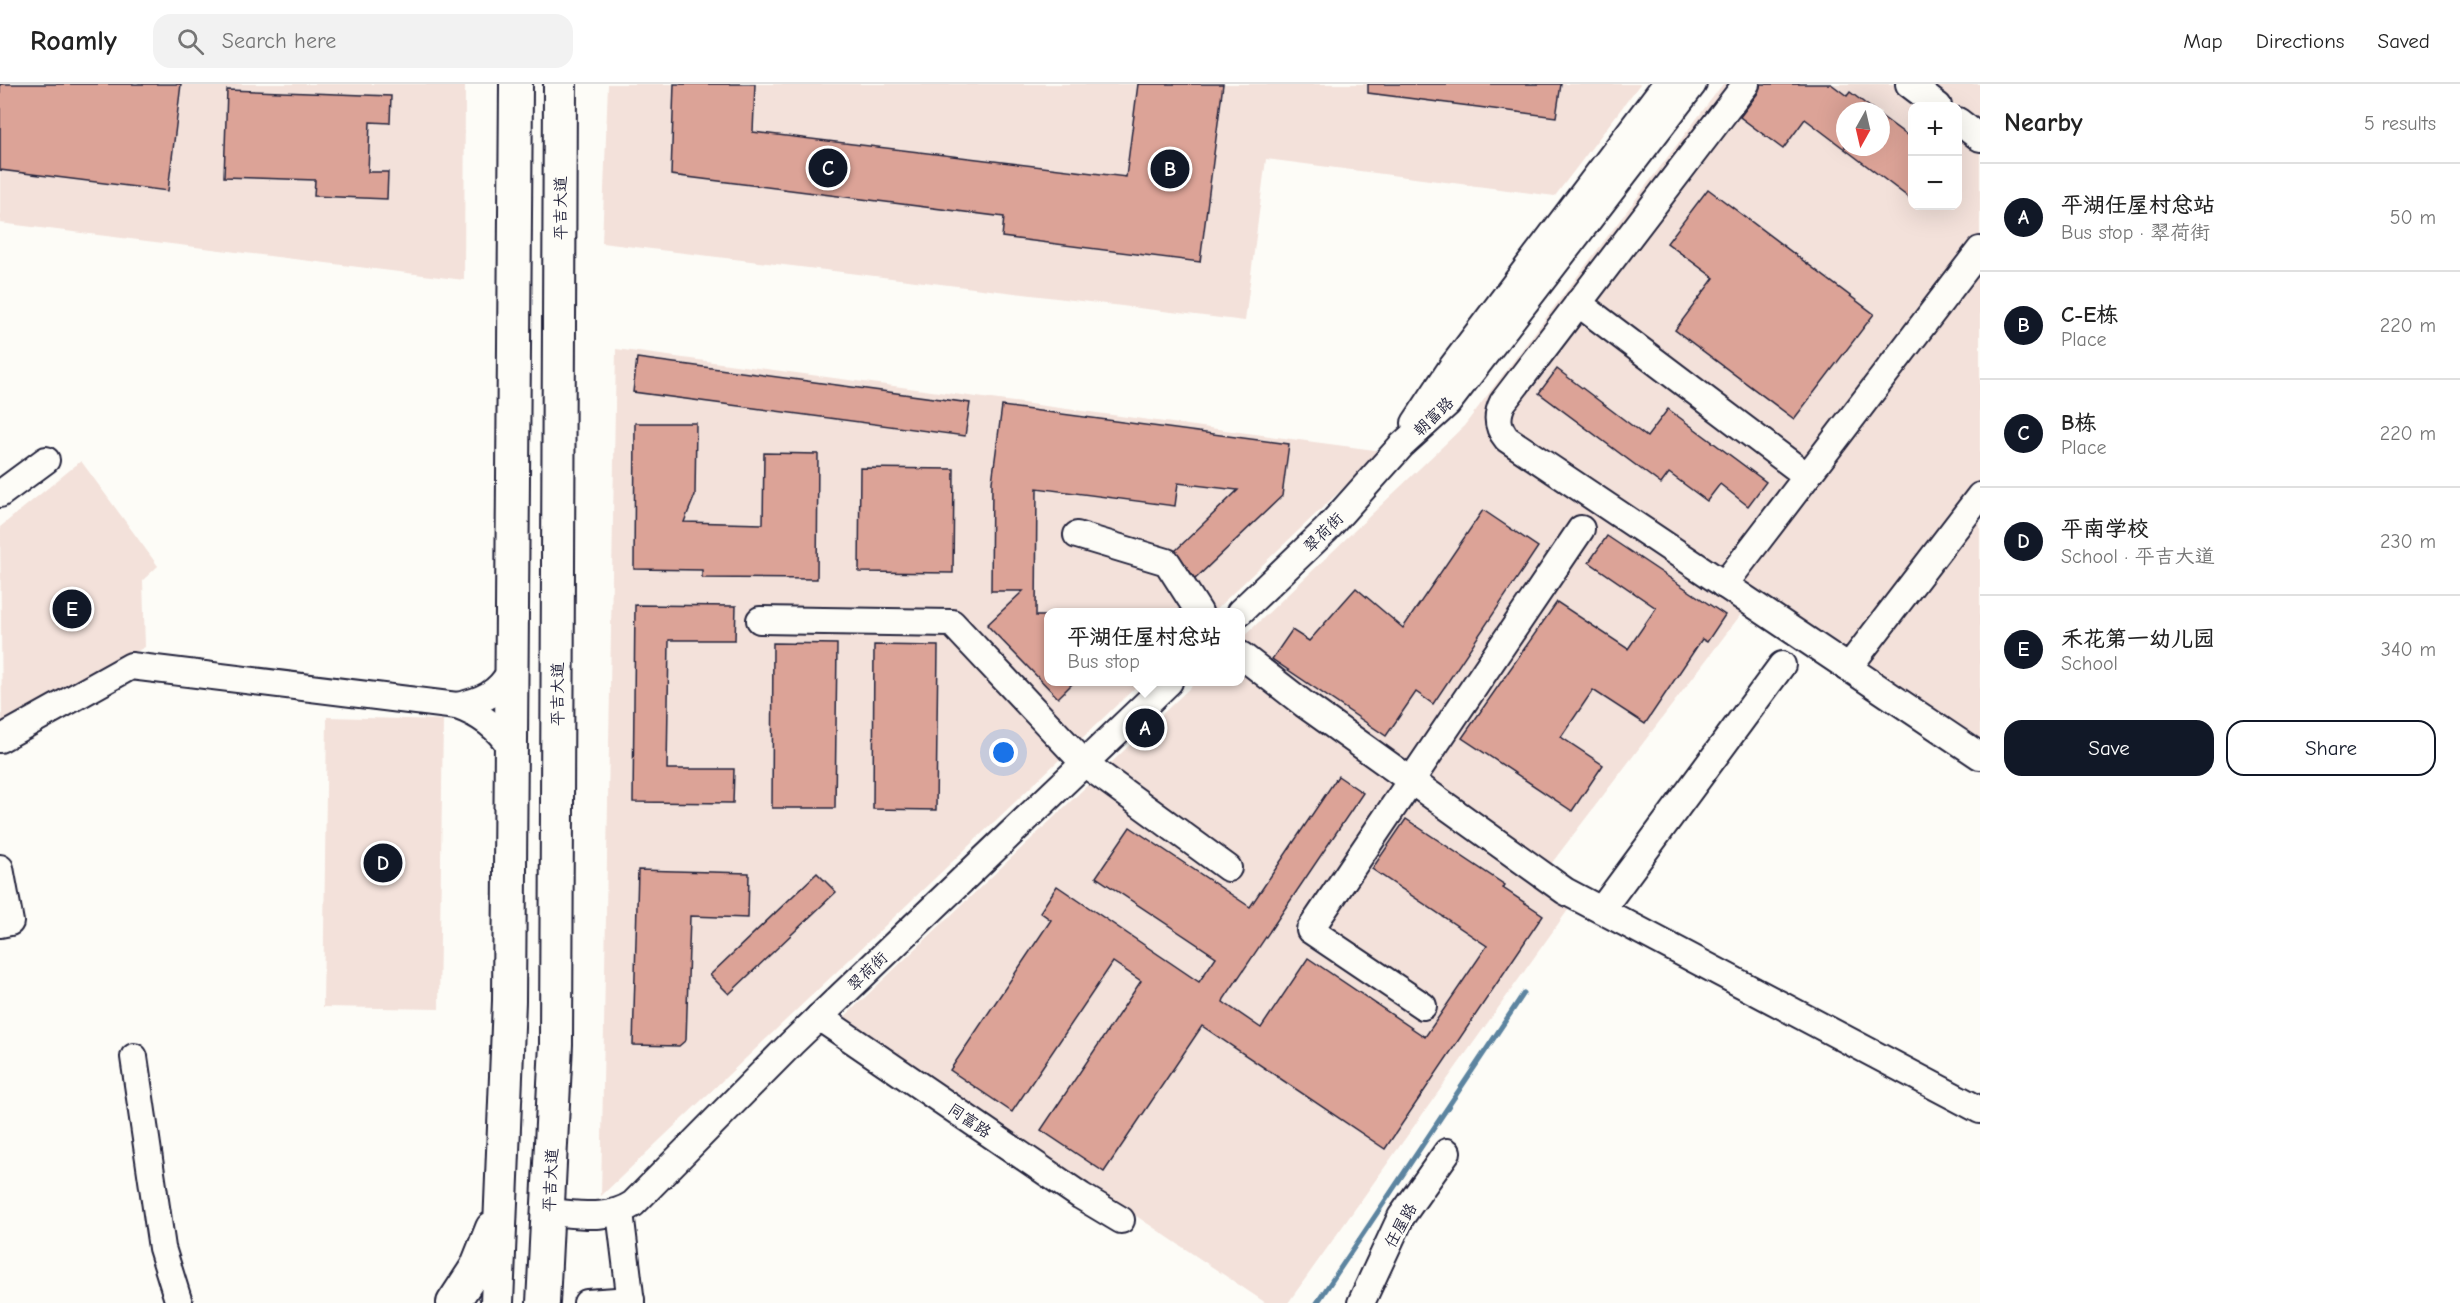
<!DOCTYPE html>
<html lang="en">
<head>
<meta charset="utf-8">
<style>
	body { margin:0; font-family:"Comic Neue","LXGW WenKai TC",sans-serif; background:#f2f2f2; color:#222 }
	.controls { position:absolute; right:18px; top:18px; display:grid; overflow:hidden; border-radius:12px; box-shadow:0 6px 24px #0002 }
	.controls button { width:54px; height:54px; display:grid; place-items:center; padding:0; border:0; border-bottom:2px solid #e0e0e0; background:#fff; color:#222; font:30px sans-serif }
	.compass { position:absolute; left:1836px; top:18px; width:54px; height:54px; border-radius:50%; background:#fff; box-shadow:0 6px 24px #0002; rotate:188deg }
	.you { position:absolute; left:1004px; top:669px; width:21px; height:21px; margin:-15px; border:4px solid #fff; border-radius:50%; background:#1a73e8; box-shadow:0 0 0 9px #1a73e833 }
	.badge { display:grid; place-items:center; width:39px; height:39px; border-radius:50%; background:#111827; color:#fff; font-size:20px; font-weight:700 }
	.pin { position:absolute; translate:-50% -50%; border:3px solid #fff; box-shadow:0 2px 6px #0006 }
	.popup { position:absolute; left:1044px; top:524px; width:201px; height:78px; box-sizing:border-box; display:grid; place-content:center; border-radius:12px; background:#fff; filter:drop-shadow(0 2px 4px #0005); font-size:20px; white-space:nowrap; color:#767676 }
	.popup b { font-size:22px; color:#222 }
	.popup::after { content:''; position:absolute; left:50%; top:100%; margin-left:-12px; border:12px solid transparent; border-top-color:#fff }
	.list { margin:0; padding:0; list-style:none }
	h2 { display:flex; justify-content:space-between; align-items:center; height:78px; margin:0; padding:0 24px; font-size:26px }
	h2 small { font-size:20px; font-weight:400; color:#767676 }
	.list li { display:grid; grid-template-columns:39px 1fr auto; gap:18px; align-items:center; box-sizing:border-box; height:108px; padding:0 24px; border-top:2px solid #e0e0e0 }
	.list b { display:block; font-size:22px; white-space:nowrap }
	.list p { margin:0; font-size:20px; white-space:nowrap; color:#767676 }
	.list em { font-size:20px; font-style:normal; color:#767676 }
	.actions { display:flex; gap:12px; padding:18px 24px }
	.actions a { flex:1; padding:14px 0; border:2px solid #111827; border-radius:18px; text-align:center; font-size:21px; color:#111827 }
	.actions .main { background:#111827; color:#fff }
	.icon { flex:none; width:33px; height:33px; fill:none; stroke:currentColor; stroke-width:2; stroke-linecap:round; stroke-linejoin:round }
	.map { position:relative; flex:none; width:1980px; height:1219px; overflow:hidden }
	header { display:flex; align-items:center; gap:36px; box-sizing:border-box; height:84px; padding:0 30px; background:#fff; border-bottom:2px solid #e0e0e0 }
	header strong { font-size:28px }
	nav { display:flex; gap:33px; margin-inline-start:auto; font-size:21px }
	.search { width:420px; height:54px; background:#f2f2f2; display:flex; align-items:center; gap:15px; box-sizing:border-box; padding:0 21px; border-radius:18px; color:#767676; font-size:22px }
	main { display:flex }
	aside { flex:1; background:#fff }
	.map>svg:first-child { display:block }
	.built { fill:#f3e1da; fill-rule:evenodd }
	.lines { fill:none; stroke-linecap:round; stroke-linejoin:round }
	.stream { stroke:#5c84a0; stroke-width:5 }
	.building { fill:#dca397; stroke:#22223b; stroke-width:1.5 }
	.minor-casing { stroke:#22223b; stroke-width:30 }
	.major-casing { stroke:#22223b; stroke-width:36 }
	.minor { stroke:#fdfcf7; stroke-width:26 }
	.major { stroke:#fdfcf7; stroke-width:32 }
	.labels { text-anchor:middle; stroke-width:6; stroke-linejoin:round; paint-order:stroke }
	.street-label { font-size:16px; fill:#22223b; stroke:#fdfcf7 }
</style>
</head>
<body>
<header>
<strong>Roamly</strong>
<div class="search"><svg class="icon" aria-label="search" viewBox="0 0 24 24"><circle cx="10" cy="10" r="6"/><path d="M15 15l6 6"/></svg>Search here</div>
<nav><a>Map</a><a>Directions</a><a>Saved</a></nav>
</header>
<main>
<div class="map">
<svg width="1980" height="1219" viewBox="0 0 1980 1219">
	<rect width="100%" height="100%" fill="#fdfcf7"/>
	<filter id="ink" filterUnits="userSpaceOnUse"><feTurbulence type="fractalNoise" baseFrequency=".0167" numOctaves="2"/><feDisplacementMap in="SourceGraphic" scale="12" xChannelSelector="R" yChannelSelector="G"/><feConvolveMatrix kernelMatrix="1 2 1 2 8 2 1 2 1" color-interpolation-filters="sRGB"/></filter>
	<g filter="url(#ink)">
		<g class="built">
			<path d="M0,0h465l-1,196 -464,-57z"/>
			<path d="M608,0h1032l-85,112 -289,-37 -21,162 -643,-78z"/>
			<path d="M1723,0h257v688l-238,-159 -191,251 32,25 -295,414h-22l-424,-284 354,-337h45v-43l223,-213zM1912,22h46v100h-46zM1845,27h36v36h-36z"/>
			<path d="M616,265l766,102 -169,161h-164v70h92l-540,514z"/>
			<path d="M81,377l77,105 -15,14 2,67 -143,75 -2,-195z"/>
			<path d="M327,633l116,3 -4,289 -116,-2z"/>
		</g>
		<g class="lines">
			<path class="stream" d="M1317,1219l207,-310"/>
		</g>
		<g class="building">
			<path d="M0,0h181l-13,107 -168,-21z"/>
			<path d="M674,0h81l-2,48 373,45 12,-93h85l-23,178 -198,-25 2,-20 -333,-42z"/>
			<path d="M1368,0h193l-5,33 -188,-24z"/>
			<path d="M1761,0h70l16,12 3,-4 25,19h-30v36h36v-31l31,23v61l-107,-81 -22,30 -43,-32 18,-24z"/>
			<path d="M227,6l164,6 -1,27 -20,-1 -2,50h20l-1,27 -73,-3 1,-16 -91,-3z"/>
			<path d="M1708,105l166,125 -80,105 -119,-89 39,-52 -47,-35z"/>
			<path d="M637,274l333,45 -5,33 -332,-44z"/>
			<path d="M1557,285l90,68 21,-28 98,73 -18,24 -28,-22 -13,17 -38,-28 -8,11 -122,-91z"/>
			<path d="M1002,322l287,38 -7,52 -87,83 -20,-28 63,-61 -60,-7 -3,23 -138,-18 -1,128h13v65h26l-17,17 -71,-73 36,-34h-32l1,-109z"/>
			<path d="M635,339h61l-1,72 -11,27 79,2 1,-71 54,1 -1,125 -115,-1v-8l-68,-1z"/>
			<path d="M860,384l94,1 -1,104 -94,-1z"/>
			<path d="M1483,426l55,37 -105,157 -17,-12 -30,44 -114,-77 20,-29 17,11 47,-53 47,40z"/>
			<path d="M1607,452l118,79 -18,27 -5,-3 -57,85 -52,-34 -32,47 42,28 -31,46 -110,-73 95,-136 71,47 28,-41 -67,-46z"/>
			<path d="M635,521l101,1 -1,34h-66l-2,129h67l-1,34 -100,-1z"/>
			<path d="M773,559l64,1 -2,164h-63z"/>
			<path d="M874,561l64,1 -2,164 -63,-1z"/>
			<path d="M1338,692l25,17 -139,206 -1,3 38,26 47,-70 117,79 62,-91 -115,-77 34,-50 99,66 -2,3 40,27 -158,234 -183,-123 -98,146 -63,-42 100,-149 -28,-19 -101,150 -62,-42 101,-150 -11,-8 17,-26 142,96 17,-25 -120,-80 34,-50 120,80z"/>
			<path d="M638,786l111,3 -1,45 -58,-2 -4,124 -7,6 -46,-1z"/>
			<path d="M817,789l19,19 -107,102 -19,-19z"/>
		</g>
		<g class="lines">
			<defs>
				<g id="minor">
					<path d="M1746,0l-243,318c-7,14 -6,25 4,37l473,317"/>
					<path d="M1909,0l29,22"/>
					<path d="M1958,37l22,17"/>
					<path d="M1578,219l229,173"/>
					<path d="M1415,339l37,-56 214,-283"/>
					<path d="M0,410l46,-34"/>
					<path d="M1077,451l90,27 32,50"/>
					<path d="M1724,501l256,-335"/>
					<path d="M1240,528l86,-82 75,-84 46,-42 246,-320"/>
					<path d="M760,536l192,3 132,140 144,105"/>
					<path d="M1241,571l63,49 261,187 415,219"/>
					<path d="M1848,584l132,-172"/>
					<path d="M457,622c25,-5 41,-12 54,-35"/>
					<path d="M0,655l131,-73 326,40c23,8 41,21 54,42"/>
					<path d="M0,784l10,54 -10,2"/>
					<path d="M1602,825l180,-244"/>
					<path d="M1423,922l-113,-76 271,-401"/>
					<path d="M819,933l262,179 40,24"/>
					<path d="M134,973l28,191 17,55"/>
					<path d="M548,1128c30,2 59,9 85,-8l159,-161 377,-361"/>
					<path d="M620,1128l11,91"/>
					<path d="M587,1219l44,-3"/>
					<path d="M1361,1219l40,-86 46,-65"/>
				</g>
				<g id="major">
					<path d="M453,1219l23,-35 16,-40"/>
					<path d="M497,1219l12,-302 7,-917"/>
					<path d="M543,1219l13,-259 4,-960"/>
				</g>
			</defs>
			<use href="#minor" class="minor-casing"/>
			<use href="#major" class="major-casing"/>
			<use href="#minor" class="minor"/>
			<use href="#major" class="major"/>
		</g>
	</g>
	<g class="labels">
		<g class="street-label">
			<text transform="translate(560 124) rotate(-90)" y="6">平吉大道</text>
			<text transform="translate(1433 332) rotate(-44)" y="6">朝富路</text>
			<text transform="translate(1323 448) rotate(-45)" y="6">翠荷街</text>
			<text transform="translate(557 610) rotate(-90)" y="6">平吉大道</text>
			<text transform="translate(867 887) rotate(-44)" y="6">翠荷街</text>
			<text transform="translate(970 1036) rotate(34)" y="6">同富路</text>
			<text transform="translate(550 1096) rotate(-87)" y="6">平吉大道</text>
			<text transform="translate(1400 1141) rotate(-61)" y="6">任屋路</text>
		</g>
	</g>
</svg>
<div class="controls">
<button>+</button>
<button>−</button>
</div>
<svg class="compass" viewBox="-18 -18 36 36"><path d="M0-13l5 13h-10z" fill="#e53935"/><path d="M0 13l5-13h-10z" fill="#767676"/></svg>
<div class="you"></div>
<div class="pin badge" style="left:1145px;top:644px">A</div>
<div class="popup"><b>平湖任屋村总站</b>Bus stop</div>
<div class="pin badge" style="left:1170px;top:85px">B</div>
<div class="pin badge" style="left:828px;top:84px">C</div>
<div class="pin badge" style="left:383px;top:779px">D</div>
<div class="pin badge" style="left:72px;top:525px">E</div>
</div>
<aside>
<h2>Nearby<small>5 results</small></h2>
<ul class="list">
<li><span class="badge">A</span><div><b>平湖任屋村总站</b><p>Bus stop · 翠荷街</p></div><em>50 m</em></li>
<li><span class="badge">B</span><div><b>C-E栋</b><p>Place</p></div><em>220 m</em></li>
<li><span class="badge">C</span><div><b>B栋</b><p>Place</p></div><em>220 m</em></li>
<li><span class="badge">D</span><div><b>平南学校</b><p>School · 平吉大道</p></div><em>230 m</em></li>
<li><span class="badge">E</span><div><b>禾花第一幼儿园</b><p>School</p></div><em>340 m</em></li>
</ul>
<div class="actions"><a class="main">Save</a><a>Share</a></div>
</aside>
</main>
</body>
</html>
